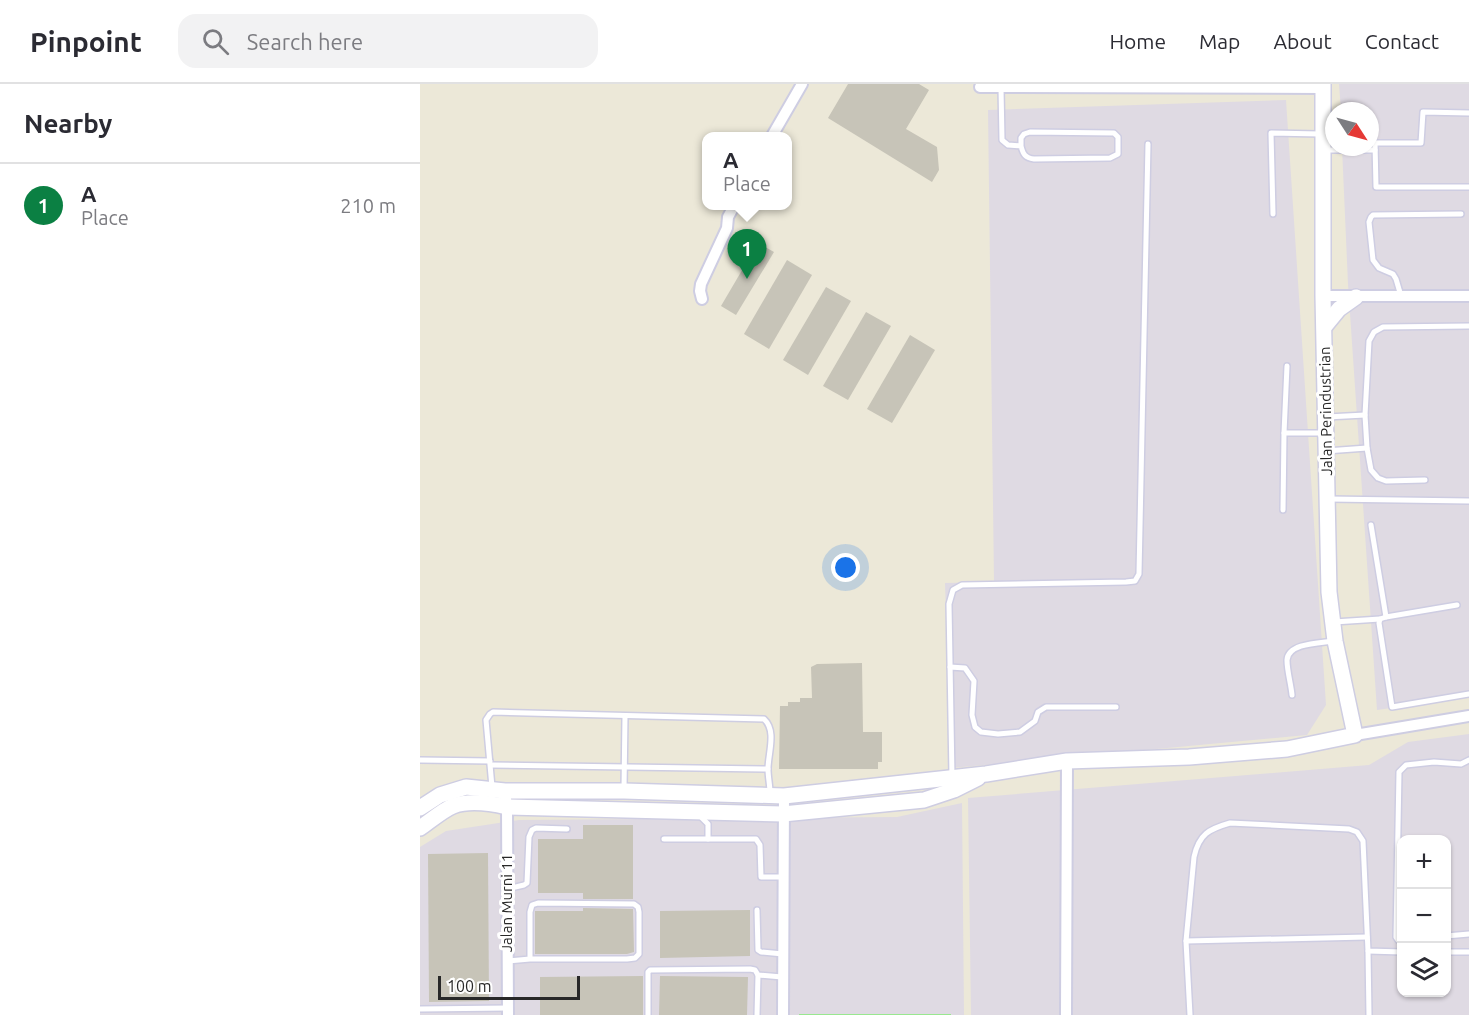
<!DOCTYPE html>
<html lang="en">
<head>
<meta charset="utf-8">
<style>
	body { margin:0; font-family:Ubuntu,sans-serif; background:#f2f2f3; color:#2b2b33 }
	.controls { position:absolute; right:18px; bottom:18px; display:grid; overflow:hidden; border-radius:12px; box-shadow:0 2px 4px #0004 }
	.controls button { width:54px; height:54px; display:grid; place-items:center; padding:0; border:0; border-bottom:2px solid #e1e1e2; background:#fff; color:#2b2b33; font:30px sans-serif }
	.compass { position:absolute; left:905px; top:18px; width:54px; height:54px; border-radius:50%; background:#fff; box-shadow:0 2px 4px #0004; rotate:126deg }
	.scale { position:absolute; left:18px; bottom:15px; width:142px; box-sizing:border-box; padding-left:6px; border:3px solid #282828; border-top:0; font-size:16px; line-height:21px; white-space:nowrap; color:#282828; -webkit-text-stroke:4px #fff; paint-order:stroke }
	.you { position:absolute; left:426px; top:484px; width:21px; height:21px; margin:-15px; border:4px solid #fff; border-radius:50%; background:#1a73e8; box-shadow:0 0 0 9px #1a73e833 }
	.badge { display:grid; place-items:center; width:39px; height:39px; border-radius:50%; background:#0b8043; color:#fff; font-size:20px; font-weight:700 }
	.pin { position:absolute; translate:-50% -50px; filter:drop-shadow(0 2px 3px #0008) }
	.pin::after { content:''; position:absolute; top:32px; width:21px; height:18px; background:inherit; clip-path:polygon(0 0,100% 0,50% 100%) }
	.popup { position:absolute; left:282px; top:48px; width:90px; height:78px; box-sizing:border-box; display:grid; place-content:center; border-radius:12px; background:#fff; filter:drop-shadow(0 2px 4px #0005); font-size:20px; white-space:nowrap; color:#7c7c81 }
	.popup b { font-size:22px; color:#2b2b33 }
	.popup::after { content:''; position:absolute; left:50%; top:100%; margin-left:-12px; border:12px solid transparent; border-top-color:#fff }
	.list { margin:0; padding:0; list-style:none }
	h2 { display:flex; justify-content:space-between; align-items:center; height:78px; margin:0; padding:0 24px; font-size:26px }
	h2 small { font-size:20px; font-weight:400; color:#7c7c81 }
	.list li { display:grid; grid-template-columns:39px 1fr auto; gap:18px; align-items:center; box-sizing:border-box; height:84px; padding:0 24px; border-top:2px solid #e1e1e2 }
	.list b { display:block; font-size:22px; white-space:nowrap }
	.list p { margin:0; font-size:20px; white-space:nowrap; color:#7c7c81 }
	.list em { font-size:20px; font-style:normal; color:#7c7c81 }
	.icon { flex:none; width:33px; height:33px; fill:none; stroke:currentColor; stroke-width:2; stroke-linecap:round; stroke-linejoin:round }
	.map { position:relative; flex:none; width:1049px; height:931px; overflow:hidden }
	header { display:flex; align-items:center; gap:36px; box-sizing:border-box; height:84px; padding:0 30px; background:#fff; border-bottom:2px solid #e1e1e2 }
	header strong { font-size:28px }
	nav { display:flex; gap:33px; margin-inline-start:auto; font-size:21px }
	.search { width:420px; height:54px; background:#f2f2f3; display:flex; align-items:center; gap:15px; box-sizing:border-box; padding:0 21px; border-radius:18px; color:#7c7c81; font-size:22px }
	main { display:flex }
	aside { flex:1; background:#fff }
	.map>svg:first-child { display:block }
	.industrial { fill:#dfdae3; fill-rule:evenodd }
	.green { fill:#99e790 }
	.building { fill:#c7c4b8 }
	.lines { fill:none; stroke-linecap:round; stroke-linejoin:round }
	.service-casing { stroke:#cecde2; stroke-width:8 }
	.minor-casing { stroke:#cecde2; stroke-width:14 }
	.secondary-casing { stroke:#cecde2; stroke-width:18 }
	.service { stroke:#fff; stroke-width:5 }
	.minor { stroke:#fff; stroke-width:10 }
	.secondary { stroke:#fff; stroke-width:15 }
	.labels { text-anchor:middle; stroke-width:6; stroke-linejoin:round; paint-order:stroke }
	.street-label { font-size:15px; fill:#282828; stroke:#fff }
</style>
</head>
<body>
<header>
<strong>Pinpoint</strong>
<div class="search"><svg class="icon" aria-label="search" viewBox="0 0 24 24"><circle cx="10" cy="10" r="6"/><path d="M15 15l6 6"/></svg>Search here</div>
<nav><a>Home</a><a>Map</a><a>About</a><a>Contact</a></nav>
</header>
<main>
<aside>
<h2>Nearby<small></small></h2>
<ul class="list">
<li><span class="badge">1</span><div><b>A</b><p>Place</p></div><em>210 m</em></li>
</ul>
</aside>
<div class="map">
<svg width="1049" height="931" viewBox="0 0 1049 931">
	<rect width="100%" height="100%" fill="#ece8d8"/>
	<g class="industrial">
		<path d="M919,0h130v613l-92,13 -29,-426 -6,-137h28v-36h-29z"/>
		<path d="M866,16l40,605 -19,30 -356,33 -6,-185 49,-1 -6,-472z"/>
		<path d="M1049,650v281h-498l-3,-217 401,-33 39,-23zM982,756h44v152h-44z"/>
		<path d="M542,719l2,212h-544v-168l26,-16 73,-11 378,-3z"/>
	</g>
	<rect class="green" x="379" y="930" width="152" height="1"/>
	<g class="building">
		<path d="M428,0h71l10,6 -23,39 31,18 2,23 -7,12 -104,-64z"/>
		<path d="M338,159l16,9 -38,63 -15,-9z"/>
		<path d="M367,176l25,15 -43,74 -25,-15z"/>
		<path d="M406,203l25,14 -43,74 -25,-15z"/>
		<path d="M446,228l25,14 -43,74 -25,-14z"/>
		<path d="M490,251l25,15 -43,73 -25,-14z"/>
		<path d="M442,579l1,69h19v30h-4v7h-99l1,-63h8v-4h12v-4h12l-1,-31 6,-3z"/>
		<path d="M163,741h50v74h-50v-6h-45v-54h45z"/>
		<path d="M68,769l1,148 -60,1 -1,-148z"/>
		<path d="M163,824l50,1 1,43 -7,2h-92v-43h48z"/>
		<path d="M330,826v46l-90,2v-47z"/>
		<path d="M223,892v39h-103v-38z"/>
		<path d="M240,892l88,1 -1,38h-88z"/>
	</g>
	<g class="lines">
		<defs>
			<g id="service">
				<path d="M581,4l1,52 6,5 13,1v-8l3,-4 6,-2 84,1 4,4v17l-8,4 -76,1c-9,-1 -11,-5 -13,-13"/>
				<path d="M1049,29l-46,-1 -2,31h-46l1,44h93"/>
				<path d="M905,66h50"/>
				<path d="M853,130l-2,-81 49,1"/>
				<path d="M981,212l-5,-17 -3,-5 -14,-6 -6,-8 -4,-38 2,-5 2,-2 88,-1"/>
				<path d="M907,333l38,-2"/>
				<path d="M864,349h40"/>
				<path d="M906,367l41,-3"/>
				<path d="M1005,396l-39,1 -8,-3 -7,-8 -4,-22 -2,-33 4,-74 5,-9 9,-5 86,-1"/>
				<path d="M909,415l140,2"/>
				<path d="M863,426l1,-77 3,-67"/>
				<path d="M951,441l15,92"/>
				<path d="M1037,521l-71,12 -6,2 -1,4 13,84 77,-13"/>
				<path d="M914,538l46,-3"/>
				<path d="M530,583l15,1 9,13 -2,34 3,12 6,5 17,2 22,-2 15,-11 3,-9 8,-5h70"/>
				<path d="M872,611c-1,-11 -5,-24 -5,-35 1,-17 33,-17 46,-19"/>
				<path d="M0,676l70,1"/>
				<path d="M71,681l277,4"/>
				<path d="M532,693l-3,-173 4,-14 9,-5 164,-3 9,-1 4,-7 9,-430"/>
				<path d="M72,703l-6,-67 4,-6 3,-2 271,7c13,12 4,34 4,50 0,8 2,16 2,24"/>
				<path d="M204,705l1,-73"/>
				<path d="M281,733l7,7v15"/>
				<path d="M244,755h92l4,6 1,32h22"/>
				<path d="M87,805l17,-4 3,-2 2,-46 3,-7 4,-2 31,1"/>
				<path d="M337,826l1,40 3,2 22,2"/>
				<path d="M1026,852l23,-2"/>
				<path d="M766,857l181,-4"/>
				<path d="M982,857l-4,-1 -2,-3 3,-165 7,-7 28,-3 27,2 8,-4"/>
				<path d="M948,867l1,64"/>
				<path d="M1026,868h23"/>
				<path d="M87,877l23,-2h97l8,-1 4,-4v-42l-1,-5 -4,-3 -96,-1 -6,2 -2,7v47"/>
				<path d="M0,925l88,-1"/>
				<path d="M228,931v-43l2,-2 100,-1 5,1 3,5 24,2"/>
				<path d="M337,931l1,-40"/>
				<path d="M770,931l-4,-74 8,-84c5,-23 15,-28 36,-34l119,6 8,3 6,9 5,110 34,1"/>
			</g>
			<g id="minor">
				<path d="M560,3l343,1"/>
				<path d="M352,52l30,-52"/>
				<path d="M903,212h146"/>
				<path d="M282,215l-2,-8 1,-7 26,-56 1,-11 6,-11"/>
				<path d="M935,651l114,-19"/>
				<path d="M85,707l2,16 1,208"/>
				<path d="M363,931l1,-219"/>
				<path d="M646,931l1,-254"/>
			</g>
			<g id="secondary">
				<path d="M905,242l14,-17 17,-12"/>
				<path d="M0,724l20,-13 26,-8 39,4h119l160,5 202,-22 81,-13 122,-4 98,-8 68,-14 -20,-94 -6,-49 -6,-296v-212"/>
				<path d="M0,744c9,-6 23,-18 33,-22 16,-6 37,-3 54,1l276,7 141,-14 30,-10 24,-12"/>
			</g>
		</defs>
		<use href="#service" class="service-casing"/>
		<use href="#minor" class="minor-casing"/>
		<use href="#secondary" class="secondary-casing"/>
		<use href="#service" class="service"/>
		<use href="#minor" class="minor"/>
		<use href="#secondary" class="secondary"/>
	</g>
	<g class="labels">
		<g class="street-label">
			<text transform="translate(906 327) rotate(-91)" y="5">Jalan Perindustrian</text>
			<text transform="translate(87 819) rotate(-90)" y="5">Jalan Murni 11</text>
		</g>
	</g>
</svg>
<div class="controls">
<button>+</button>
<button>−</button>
<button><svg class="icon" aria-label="layers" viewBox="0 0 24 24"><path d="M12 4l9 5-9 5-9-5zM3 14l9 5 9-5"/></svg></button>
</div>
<svg class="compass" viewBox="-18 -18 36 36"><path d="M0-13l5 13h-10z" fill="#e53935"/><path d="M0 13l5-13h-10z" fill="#7c7c81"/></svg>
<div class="scale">100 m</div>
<div class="you"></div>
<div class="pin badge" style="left:327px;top:195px">1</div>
<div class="popup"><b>A</b>Place</div>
</div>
</main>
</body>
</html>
